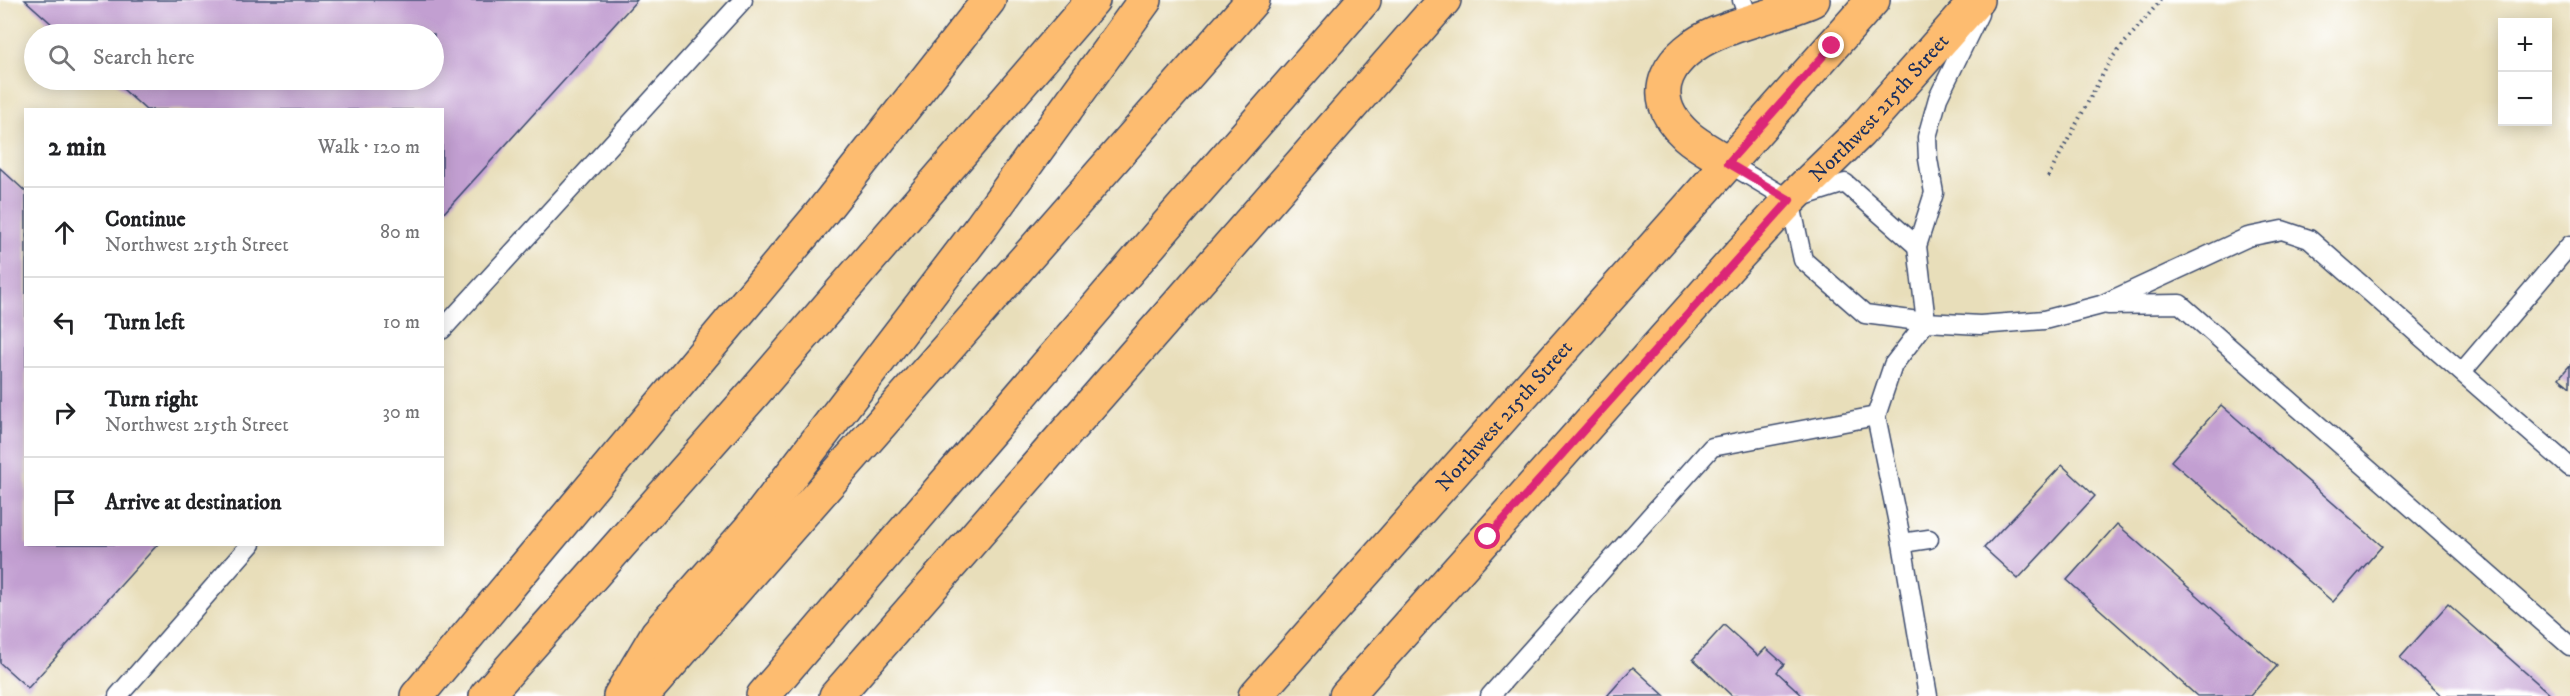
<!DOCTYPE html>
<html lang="en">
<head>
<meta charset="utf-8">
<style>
	body { margin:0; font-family:"IM FELL DW Pica",serif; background:#f2f2f2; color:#202124 }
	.controls { position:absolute; right:18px; top:18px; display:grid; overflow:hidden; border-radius:0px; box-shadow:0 3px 15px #0003 }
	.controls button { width:54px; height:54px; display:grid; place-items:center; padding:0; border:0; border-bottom:2px solid #e0e0e0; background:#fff; color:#202124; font:30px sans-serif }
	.stop { position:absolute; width:18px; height:18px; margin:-14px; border:4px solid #db2777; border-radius:50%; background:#fff }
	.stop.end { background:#db2777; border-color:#fff; box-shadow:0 2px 6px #0008 }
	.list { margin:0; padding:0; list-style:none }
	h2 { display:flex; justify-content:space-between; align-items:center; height:78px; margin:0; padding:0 24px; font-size:26px }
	h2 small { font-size:20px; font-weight:400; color:#757577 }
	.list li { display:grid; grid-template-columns:39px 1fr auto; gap:18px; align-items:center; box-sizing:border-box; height:90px; padding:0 24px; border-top:2px solid #e0e0e0 }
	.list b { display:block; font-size:22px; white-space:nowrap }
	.list p { margin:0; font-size:20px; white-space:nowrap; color:#757577 }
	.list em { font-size:20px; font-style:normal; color:#757577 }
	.icon { flex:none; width:33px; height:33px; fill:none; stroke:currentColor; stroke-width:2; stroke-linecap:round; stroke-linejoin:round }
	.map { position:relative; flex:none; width:2570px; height:696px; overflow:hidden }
	.search { position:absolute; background:#fff; box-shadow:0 3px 15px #0003; left:24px; top:24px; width:420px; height:66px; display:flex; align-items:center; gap:15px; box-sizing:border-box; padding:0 21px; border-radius:33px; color:#757577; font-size:22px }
	.panel { position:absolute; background:#fff; box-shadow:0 3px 15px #0003; left:24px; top:108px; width:420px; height:438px; border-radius:0px }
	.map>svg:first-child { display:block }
	.building { fill:#c29fd1 }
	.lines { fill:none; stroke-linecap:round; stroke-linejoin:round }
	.service-casing { stroke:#3a496c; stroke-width:21 }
	.primary-casing { stroke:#3a496c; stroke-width:36 }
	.motorway-casing { stroke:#3a496c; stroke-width:36 }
	.path { stroke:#3a496c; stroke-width:4; stroke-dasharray:1.5 4.5; stroke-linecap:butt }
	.service { stroke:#fff; stroke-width:18 }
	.primary { stroke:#fdbc70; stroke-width:33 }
	.motorway { stroke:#fdbc70; stroke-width:33 }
	.route { stroke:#db2777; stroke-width:8 }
	.labels { text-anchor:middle; stroke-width:6; stroke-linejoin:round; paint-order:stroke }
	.street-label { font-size:21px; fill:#1b2f5e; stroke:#fff }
</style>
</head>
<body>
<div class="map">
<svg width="2570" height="696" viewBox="0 0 2570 696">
	<rect width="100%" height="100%" fill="#fff"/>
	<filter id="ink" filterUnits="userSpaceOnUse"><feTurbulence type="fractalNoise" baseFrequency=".0167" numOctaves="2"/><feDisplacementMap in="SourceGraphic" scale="12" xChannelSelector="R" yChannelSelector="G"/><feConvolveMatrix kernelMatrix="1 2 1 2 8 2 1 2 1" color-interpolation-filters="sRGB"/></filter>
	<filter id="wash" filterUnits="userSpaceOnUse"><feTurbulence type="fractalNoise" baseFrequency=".008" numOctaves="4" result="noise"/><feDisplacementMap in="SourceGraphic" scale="24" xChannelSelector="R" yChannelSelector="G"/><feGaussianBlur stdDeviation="1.35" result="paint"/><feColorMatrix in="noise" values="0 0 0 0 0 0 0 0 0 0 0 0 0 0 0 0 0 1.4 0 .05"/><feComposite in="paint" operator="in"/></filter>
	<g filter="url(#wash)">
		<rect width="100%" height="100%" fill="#e8deba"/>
		<g id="blocks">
			<g class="building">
				<path d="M25,0h612l-195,215v-105h-296l-33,-30h321v-46h-371z"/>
				<path d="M0,168l26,24v352h132l-130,144 -28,-25z"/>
				<path d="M2570,365v22l-11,-9z"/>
				<path d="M2221,405l161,141 -49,56 -162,-141z"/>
				<path d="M2062,465l33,31 -77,83 -34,-31z"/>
				<path d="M2117,524l160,142 -27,30h-53l-130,-116z"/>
				<path d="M2448,604l104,92h-110l-42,-38z"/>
				<path d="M1724,625l34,31 8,-8 18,16 -7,8 26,24h-71l-39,-37z"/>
				<path d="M1633,667l32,29h-58z"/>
			</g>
		</g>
	</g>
	<g filter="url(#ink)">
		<use href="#blocks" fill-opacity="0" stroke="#3a496c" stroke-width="1.5"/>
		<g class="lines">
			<defs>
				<g id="service">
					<path d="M1742,0l8,23"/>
					<path d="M1728,163l62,37 13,60 62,54 61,8 54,3 64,-5 57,-15 147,-68 34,-7 27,9 261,228"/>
					<path d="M1801,197l44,-14 72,63"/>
					<path d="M2108,305l72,-1 390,342"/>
					<path d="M442,330l301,-330"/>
					<path d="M2462,372l108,-127"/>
					<path d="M1902,543l27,-4"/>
					<path d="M118,696l133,-152"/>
					<path d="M1490,696l222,-249 164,-31"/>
					<path d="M1928,696l-26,-153 -26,-127 17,-51 33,-43 -9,-76 17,-53 -6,-34 -1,-22 11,-39 41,-84"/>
				</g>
				<g id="primary">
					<path d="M1728,163c-13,-9 -30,-17 -42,-28 -45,-41 -15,-83 31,-102 31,-13 65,-19 96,-33"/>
					<path id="s1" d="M1255,696l618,-696"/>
					<path id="s2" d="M1346,696l394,-442 50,-54 69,-67 118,-133"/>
				</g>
				<g id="motorway">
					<path d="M417,696l406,-485 166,-211"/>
					<path d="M486,696l268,-303 339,-393"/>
					<path d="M620,696l37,-62 92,-104 232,-303 164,-227"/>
					<path d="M642,696l611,-696"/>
					<path d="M763,696l412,-480 189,-216"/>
					<path d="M836,696l608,-696"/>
				</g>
			</defs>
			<use href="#service" class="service-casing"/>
			<use href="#primary" class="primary-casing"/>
			<use href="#motorway" class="motorway-casing"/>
			<path class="path" d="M2048,177l63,-118 50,-59"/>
			<use href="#service" class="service"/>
			<use href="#primary" class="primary"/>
			<use href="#motorway" class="motorway"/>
		</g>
	</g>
	<g class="lines" filter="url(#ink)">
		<path class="route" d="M1488,537l302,-337 -62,-37 104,-117"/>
	</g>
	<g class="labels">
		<g class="street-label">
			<text dy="7" stroke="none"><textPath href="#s2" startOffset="794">Northwest 215th Street</textPath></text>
			<text dy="7" stroke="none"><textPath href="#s1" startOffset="375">Northwest 215th Street</textPath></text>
		</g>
	</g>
</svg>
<div class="controls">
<button>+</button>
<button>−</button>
</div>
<div class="stop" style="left:1488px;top:537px"></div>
<div class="stop end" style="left:1832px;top:46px"></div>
<div class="search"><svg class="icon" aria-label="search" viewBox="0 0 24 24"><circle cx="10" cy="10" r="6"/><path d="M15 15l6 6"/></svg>Search here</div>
<section class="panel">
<h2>2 min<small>Walk · 120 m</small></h2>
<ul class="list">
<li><svg class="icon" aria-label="ahead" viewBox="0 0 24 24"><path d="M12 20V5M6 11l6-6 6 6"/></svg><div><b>Continue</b><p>Northwest 215th Street</p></div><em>80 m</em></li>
<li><svg class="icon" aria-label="left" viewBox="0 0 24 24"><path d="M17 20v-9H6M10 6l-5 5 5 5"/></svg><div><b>Turn left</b></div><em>10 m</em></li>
<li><svg class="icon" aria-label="right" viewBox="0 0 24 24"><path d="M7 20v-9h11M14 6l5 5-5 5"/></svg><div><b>Turn right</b><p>Northwest 215th Street</p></div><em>30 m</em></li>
<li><svg class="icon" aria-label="arrive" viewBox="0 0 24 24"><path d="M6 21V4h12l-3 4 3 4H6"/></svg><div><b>Arrive at destination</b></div></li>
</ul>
</section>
</div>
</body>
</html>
